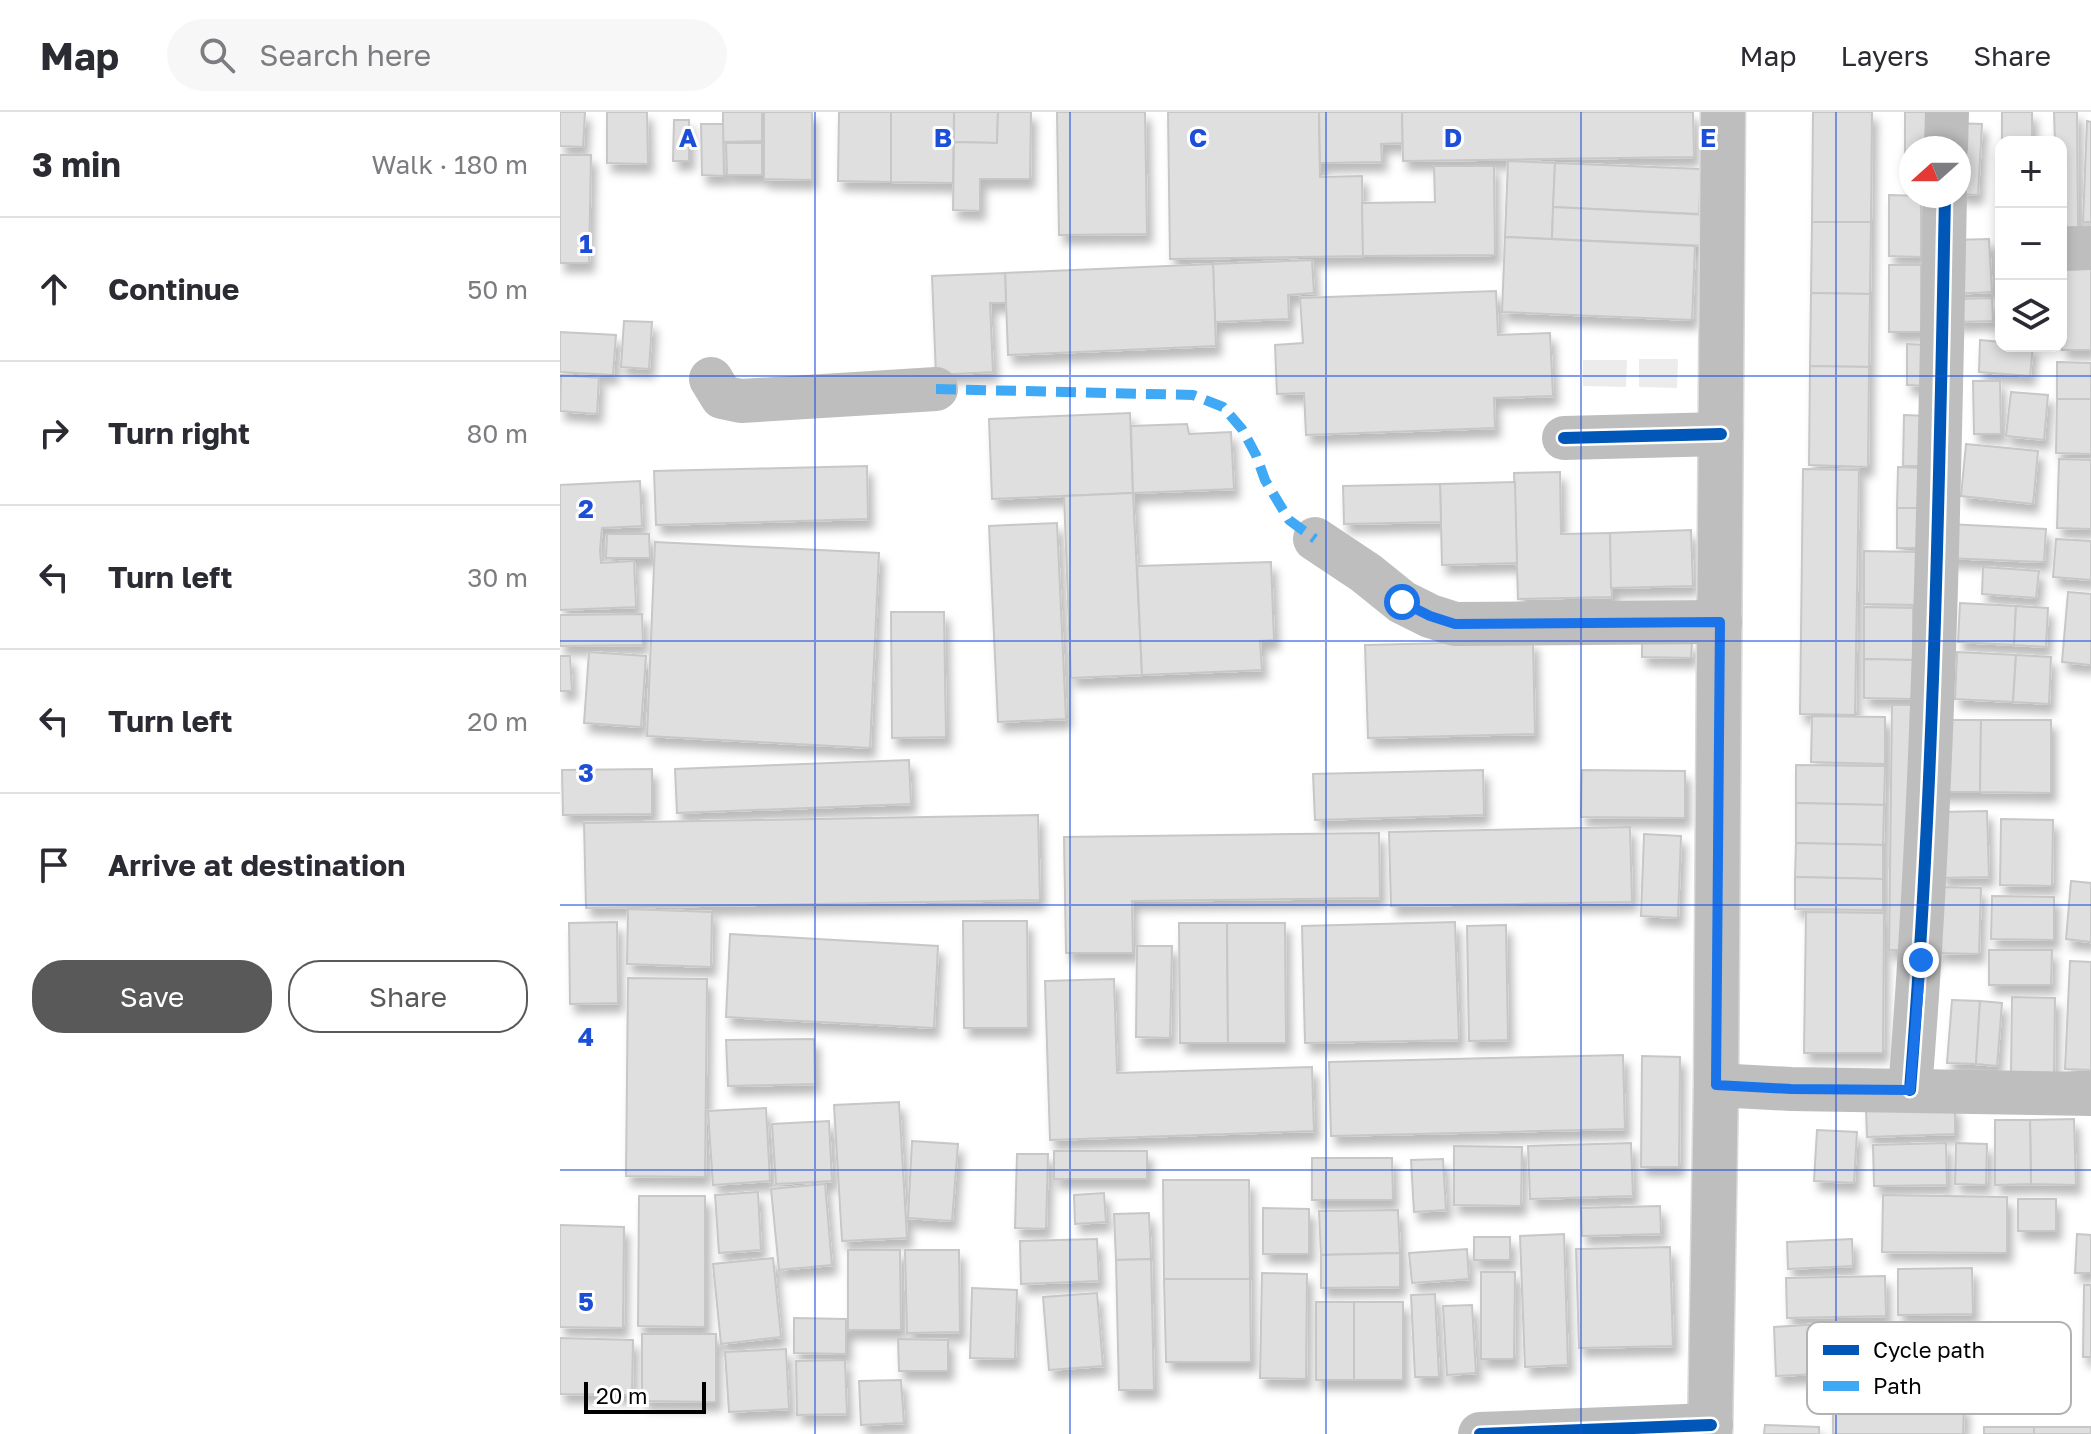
<!DOCTYPE html>
<html lang="en">
<head>
<meta charset="utf-8">
<style>
	body { margin:0; font-family:"Golos Text",sans-serif; background:#f7f7f7; color:#2b2b33 }
	.controls { position:absolute; right:24px; top:24px; display:grid; overflow:hidden; border-radius:16px; box-shadow:0 4px 12px #0003 }
	.controls button { width:72px; height:72px; display:grid; place-items:center; padding:0; border:0; border-bottom:2px solid #e1e1e2; background:#fff; color:#2b2b33; font:40px sans-serif }
	.compass { position:absolute; left:1339px; top:24px; width:72px; height:72px; border-radius:50%; background:#fff; box-shadow:0 4px 12px #0003; rotate:249deg }
	.scale { position:absolute; left:24px; bottom:20px; width:122px; box-sizing:border-box; padding-left:8px; border:4px solid #000; border-top:0; font-size:22px; line-height:28px; white-space:nowrap; color:#000; -webkit-text-stroke:6px #fff; paint-order:stroke }
	.stop { position:absolute; width:24px; height:24px; margin:-18px; border:6px solid #1a73e8; border-radius:50%; background:#fff }
	.stop.end { background:#1a73e8; border-color:#fff; box-shadow:0 2px 8px #0008 }
	.list { margin:0; padding:0; list-style:none }
	h2 { display:flex; justify-content:space-between; align-items:center; height:104px; margin:0; padding:0 32px; font-size:34px }
	h2 small { font-size:26px; font-weight:400; color:#7c7c81 }
	.list li { display:grid; grid-template-columns:52px 1fr auto; gap:24px; align-items:center; box-sizing:border-box; height:144px; padding:0 32px; border-top:2px solid #e1e1e2 }
	.list b { display:block; font-size:30px; white-space:nowrap }
	.list em { font-size:26px; font-style:normal; color:#7c7c81 }
	.actions { display:flex; gap:16px; padding:24px 32px }
	.actions a { flex:1; padding:18px 0; border:2px solid #595959; border-radius:32px; text-align:center; font-size:28px; color:#595959 }
	.actions .main { background:#595959; color:#fff }
	.icon { flex:none; width:44px; height:44px; fill:none; stroke:currentColor; stroke-width:2; stroke-linecap:round; stroke-linejoin:round }
	.map { position:relative; flex:none; width:1531px; height:1322px; overflow:hidden }
	header { display:flex; align-items:center; gap:48px; box-sizing:border-box; height:112px; padding:0 40px; background:#fff; border-bottom:2px solid #e1e1e2 }
	header strong { font-size:38px }
	nav { display:flex; gap:44px; margin-inline-start:auto; font-size:28px }
	.search { width:560px; height:72px; background:#f7f7f7; display:flex; align-items:center; gap:20px; box-sizing:border-box; padding:0 28px; border-radius:44px; color:#7c7c81; font-size:30px }
	main { display:flex }
	aside { flex:1; background:#fff }
	.map>svg:first-child { display:block }
	.green { fill:#ececec }
	.building { fill:#dfdfdf; stroke:#c7c7c7; stroke-width:2; filter:url(#shadow) }
	.lines { fill:none; stroke-linecap:round; stroke-linejoin:round }
	.major-casing { stroke:#dbdbdb; stroke-width:47 }
	.minor { stroke:#bebebe; stroke-width:44 }
	.major { stroke:#bebebe; stroke-width:44 }
	.quiet { stroke:#3fa9f5; stroke-width:10; stroke-dasharray:20 10; stroke-linecap:butt }
	.cycleway-casing { stroke:#fff; stroke-width:17 }
	.cycleway { stroke:#0057b8; stroke-width:12 }
	.route { stroke:#1a73e8; stroke-width:10 }
	.grid { fill:none; stroke:#1d4ed8; stroke-width:2; stroke-opacity:0.55 }
	.key { fill:#fff; stroke:#b2b2b2; stroke-width:2 }
	.key-label { font-size:22px; fill:#000 }
	.grid-label { font-size:26px; text-anchor:middle; font-weight:bold; fill:#1d4ed8; stroke:#fff; stroke-width:6; stroke-linejoin:round; paint-order:stroke }
</style>
</head>
<body>
<header>
<strong>Map</strong>
<div class="search"><svg class="icon" aria-label="search" viewBox="0 0 24 24"><circle cx="10" cy="10" r="6"/><path d="M15 15l6 6"/></svg>Search here</div>
<nav><a>Map</a><a>Layers</a><a>Share</a></nav>
</header>
<main>
<aside>
<h2>3 min<small>Walk · 180 m</small></h2>
<ul class="list">
<li><svg class="icon" aria-label="ahead" viewBox="0 0 24 24"><path d="M12 20V5M6 11l6-6 6 6"/></svg><div><b>Continue</b></div><em>50 m</em></li>
<li><svg class="icon" aria-label="right" viewBox="0 0 24 24"><path d="M7 20v-9h11M14 6l5 5-5 5"/></svg><div><b>Turn right</b></div><em>80 m</em></li>
<li><svg class="icon" aria-label="left" viewBox="0 0 24 24"><path d="M17 20v-9H6M10 6l-5 5 5 5"/></svg><div><b>Turn left</b></div><em>30 m</em></li>
<li><svg class="icon" aria-label="left" viewBox="0 0 24 24"><path d="M17 20v-9H6M10 6l-5 5 5 5"/></svg><div><b>Turn left</b></div><em>20 m</em></li>
<li><svg class="icon" aria-label="arrive" viewBox="0 0 24 24"><path d="M6 21V4h12l-3 4 3 4H6"/></svg><div><b>Arrive at destination</b></div></li>
</ul>
<div class="actions"><a class="main">Save</a><a>Share</a></div>
</aside>
<div class="map">
<svg width="1531" height="1322" viewBox="0 0 1531 1322">
	<defs>
		<filter id="shadow"><feDropShadow dx="5" dy="9" stdDeviation="4" flood-color="#0004"/></filter>
	</defs>
	<rect width="100%" height="100%" fill="#fff"/>
	<g class="green">
		<path d="M1079,247h39l-1,29 -38,-1z"/>
		<path d="M1023,248h44l-1,27 -43,-1z"/>
	</g>
	<g class="building">
		<path d="M0,0h25l-2,35 -23,-1z"/>
		<path d="M47,0h40l1,52 -41,-1z"/>
		<path d="M163,0h39v29l-39,1z"/>
		<path d="M204,0h48v68l-48,-1z"/>
		<path d="M279,0h52v70l-53,-1z"/>
		<path d="M331,0h63l-1,71 -62,-1z"/>
		<path d="M394,0h44l-1,31 -43,-1z"/>
		<path d="M438,0h33l-1,67h-50v32l-27,-1 1,-68 43,1z"/>
		<path d="M497,0h88l2,122 -88,1z"/>
		<path d="M608,0h151l1,65 42,-1 1,80 -193,3z"/>
		<path d="M759,0h83l1,31 -22,1 1,18 -62,1z"/>
		<path d="M842,0h291l1,45 -291,4z"/>
		<path d="M1253,0h59l-1,110h-59z"/>
		<path d="M1345,0h27v36h-21v38h-6z"/>
		<rect x="1442" y="0" width="30" height="30"/>
		<path d="M1494,0h23l1,115h-17v-85h-6z"/>
		<path d="M114,8h15v41h-16z"/>
		<path d="M1527,9l4,1v100h-8z"/>
		<path d="M1391,11l31,1 -4,71 -19,-1v-46z"/>
		<path d="M141,12h22l1,52 -22,-1z"/>
		<path d="M166,31h36v32h-35z"/>
		<path d="M0,43h31l-2,108h-29z"/>
		<path d="M948,49l47,2 -3,76 -47,-2z"/>
		<path d="M995,51l146,6 -2,45 -146,-7z"/>
		<path d="M874,54h60l1,89 -132,1 -1,-53 73,-1z"/>
		<path d="M1329,83l32,1v61l-32,-1z"/>
		<path d="M993,95l156,8 -1,31 -156,-7z"/>
		<path d="M1252,110h59l-1,72 -59,-1z"/>
		<path d="M945,125l190,9 -3,74 -190,-8z"/>
		<path d="M1441,126v72h-2l-3,-71z"/>
		<path d="M1429,127l3,53 -38,2 -2,-54z"/>
		<rect x="1502" y="147" width="29" height="91"/>
		<path d="M752,148l2,33 -26,2 1,24 -74,3 -2,-58z"/>
		<path d="M653,152l3,82 -208,9 -3,-82z"/>
		<rect x="1329" y="153" width="32" height="67"/>
		<path d="M445,161l1,30h-16l3,69 -57,3 -4,-99z"/>
		<path d="M936,179l2,44 52,-2 3,63 -59,2 1,30 -189,7 -2,-42 -27,1 -2,-49 28,-2 -3,-45z"/>
		<path d="M1251,181l59,1 -1,73 -59,-1z"/>
		<path d="M1432,186l1,23 -37,1 -1,-23z"/>
		<path d="M64,209l28,1 -3,47 -28,-2z"/>
		<path d="M0,220l56,3 -3,40 -53,-3z"/>
		<path d="M1420,228l21,2v4h32l-3,30 -51,-4z"/>
		<path d="M1347,232l22,1 -1,41 -21,-1z"/>
		<path d="M1497,250l34,1v36h-34z"/>
		<path d="M1250,254l59,1 -1,100 -59,-2z"/>
		<path d="M1,263l38,3 -2,36 -37,-3z"/>
		<path d="M1413,269h27l1,53h-27z"/>
		<path d="M1451,280l37,3 -4,45 -38,-4z"/>
		<path d="M1497,287h34v55l-35,-1z"/>
		<path d="M570,301l3,80 -141,6 -3,-80z"/>
		<path d="M1344,303l25,1v50h-26z"/>
		<path d="M627,312l2,10 42,-2 3,57 -101,4 -2,-67z"/>
		<path d="M1406,332l72,7 -5,53 -72,-8z"/>
		<path d="M1499,347l32,1v69l-34,-1z"/>
		<path d="M307,354l1,53 -212,6 -2,-54z"/>
		<path d="M1338,355l24,1v40h-25z"/>
		<path d="M1243,357l56,1 -4,245 -55,-1z"/>
		<path d="M1000,360l1,62 49,-1 2,64 -94,2 -4,-126z"/>
		<path d="M80,369l2,45 -40,2 -2,22 1,13 33,-2 2,46 -76,3v-125z"/>
		<path d="M955,370l2,81 -75,2 -2,-81z"/>
		<path d="M880,372l1,38 -97,2 -1,-38z"/>
		<path d="M573,381l9,182 -71,3 -7,-182z"/>
		<rect x="1337" y="396" width="25" height="40"/>
		<path d="M497,411l9,196 -68,3 -9,-196z"/>
		<path d="M1387,412l99,5 -2,33 -98,-4z"/>
		<path d="M1131,418l2,56 -82,2 -1,-55z"/>
		<path d="M47,422h42l1,24h-44z"/>
		<path d="M1496,427l35,2v39l-38,-3z"/>
		<path d="M95,430l224,11 -9,195 -223,-12z"/>
		<path d="M1304,439l54,1v53l-54,-1z"/>
		<path d="M711,450l3,78 -14,1 2,29 -120,5 -5,-109z"/>
		<path d="M1423,455l56,4 -3,27 -54,-4z"/>
		<path d="M1508,480l23,2v71l-29,-3z"/>
		<path d="M1400,491l56,3 -2,39 -56,-3z"/>
		<path d="M1456,494l32,2 -2,39 -32,-2z"/>
		<path d="M1304,495l49,1v52l-49,-1z"/>
		<path d="M331,500h53l2,125 -54,1z"/>
		<path d="M82,502l1,31 -83,1v-31z"/>
		<path d="M973,529l2,93 -167,4 -3,-93z"/>
		<path d="M1082,530h50l-1,16 -49,-1z"/>
		<path d="M29,540l57,4 -5,71 -57,-4z"/>
		<path d="M1397,540l59,3 -3,47 -58,-3z"/>
		<path d="M1456,543l35,2 -2,47 -36,-2z"/>
		<path d="M0,544h10l2,35h-12z"/>
		<path d="M1304,547l49,1 -1,39 -48,-1z"/>
		<path d="M1332,593h19l-3,245h-19z"/>
		<path d="M1252,604l73,1v47l-74,-2z"/>
		<path d="M1372,608h49l-1,72h-48z"/>
		<path d="M1421,608h70v73l-71,-1z"/>
		<path d="M349,648l2,44 -234,9 -2,-44z"/>
		<path d="M1236,653l89,1 -1,39 -88,-2z"/>
		<path d="M92,657v45l-89,1 -1,-45z"/>
		<path d="M923,658l1,45 -169,5 -2,-46z"/>
		<path d="M1022,658l103,1v47l-104,-1z"/>
		<path d="M1236,691l88,2 -1,40 -87,-2z"/>
		<path d="M1427,699l2,66 -48,1 -2,-66z"/>
		<path d="M478,703l2,85 -454,8 -2,-85z"/>
		<path d="M1441,707l52,1 -1,66 -52,-1z"/>
		<path d="M1070,715l2,75 -241,4 -2,-74z"/>
		<path d="M819,721l1,65 -248,3 1,52h-67l-2,-116z"/>
		<path d="M1084,722l37,2 -3,82 -37,-2z"/>
		<path d="M1236,731l87,2v34l-88,-2z"/>
		<path d="M1235,765l88,2v31l-88,-1z"/>
		<path d="M1511,769l20,2v59l-25,-3z"/>
		<path d="M1379,775l42,1 -2,66 -41,-1z"/>
		<path d="M1432,784l62,1v43l-63,-1z"/>
		<path d="M68,797l84,3 -1,55 -84,-3z"/>
		<path d="M1246,800l78,1 -1,140h-79z"/>
		<path d="M403,809h64l1,107h-64z"/>
		<path d="M57,810l1,81 -48,1 -1,-81z"/>
		<path d="M895,810l4,118 -154,3 -3,-117z"/>
		<path d="M619,811h48l1,120h-48z"/>
		<path d="M667,811h58l1,120h-58z"/>
		<path d="M946,813l2,115 -39,1 -2,-115z"/>
		<path d="M170,822l208,12 -4,82 -208,-11z"/>
		<path d="M577,834h35l-2,92 -34,-1z"/>
		<path d="M1429,838h63l-1,35h-62z"/>
		<path d="M1510,849l21,1v108l-26,-1z"/>
		<path d="M68,866l79,1 -2,198 -79,-1z"/>
		<path d="M554,867l3,94 195,-6 2,64 -264,9 -5,-159z"/>
		<path d="M1452,885l43,1 -1,76 -43,-1z"/>
		<path d="M1392,888l28,1 -4,63 -29,-1z"/>
		<path d="M1420,889l22,2 -5,63 -21,-2z"/>
		<path d="M254,927l1,45 -87,2 -2,-46z"/>
		<path d="M1063,943l2,74 -294,7 -2,-74z"/>
		<path d="M1082,944l38,1 -1,110h-38z"/>
		<path d="M339,990l8,136 -65,3 -8,-136z"/>
		<path d="M1395,994v28l-88,3 -1,-28z"/>
		<path d="M206,996l4,73 -57,4 -5,-74z"/>
		<path d="M1514,1007l2,66 -45,-1 -1,-64z"/>
		<path d="M1435,1008h35l1,64 -36,1z"/>
		<path d="M269,1009l3,60 -56,3 -4,-60z"/>
		<path d="M1257,1018l40,2 -3,51 -40,-2z"/>
		<path d="M352,1029l46,3 -6,77 -44,-3z"/>
		<path d="M1071,1031l2,53 -103,3 -2,-53z"/>
		<path d="M1386,1031l1,42 -73,1 -1,-41z"/>
		<path d="M1396,1031l31,1 -1,41 -31,-1z"/>
		<path d="M894,1034l68,1 -1,59 -67,-1z"/>
		<rect x="494" y="1039" width="93" height="28"/>
		<path d="M457,1042h31l-2,75 -31,-1z"/>
		<path d="M752,1046h80l1,42h-81z"/>
		<path d="M883,1047l3,51 -32,2 -3,-52z"/>
		<path d="M603,1068h86l1,99h-86z"/>
		<path d="M265,1072l7,81 -53,5 -8,-81z"/>
		<path d="M198,1080l3,58 -42,3 -4,-58z"/>
		<path d="M544,1081l2,29 -31,2 -1,-29z"/>
		<path d="M1323,1083l124,2v56l-125,-1z"/>
		<path d="M79,1084h66v131l-67,-1z"/>
		<rect x="1458" y="1087" width="38" height="32"/>
		<path d="M1100,1094l1,28 -79,2 -1,-28z"/>
		<path d="M703,1096l46,1v45h-46z"/>
		<path d="M838,1098l2,43 -79,2 -2,-44z"/>
		<path d="M589,1101l2,46 -35,1 -2,-46z"/>
		<path d="M0,1113l64,2 -1,101 -63,-1z"/>
		<path d="M1004,1122l4,131 -43,2 -5,-131z"/>
		<path d="M1517,1122l14,1v38h-16z"/>
		<rect x="914" y="1125" width="36" height="23"/>
		<path d="M537,1127l2,42 -78,3 -1,-43z"/>
		<path d="M1292,1127l1,27 -65,3 -1,-27z"/>
		<path d="M1110,1135l3,99 -94,2 -3,-99z"/>
		<path d="M907,1137l2,30 -57,4 -3,-30z"/>
		<path d="M288,1138h52l1,80h-53z"/>
		<path d="M345,1138h54l1,82 -53,1z"/>
		<path d="M840,1141v34l-79,1v-33z"/>
		<path d="M213,1146l8,79 -60,7 -8,-80z"/>
		<path d="M591,1147l3,131h-35l-3,-130z"/>
		<path d="M1412,1156l1,46 -75,1v-46z"/>
		<path d="M921,1160h34l-1,87h-33z"/>
		<path d="M702,1161l45,1 -1,105 -46,-1z"/>
		<path d="M1325,1164l1,40 -99,2 -1,-40z"/>
		<path d="M604,1167h86l1,83h-85z"/>
		<path d="M1524,1173h7v72h-8z"/>
		<path d="M412,1176l45,2 -2,69 -45,-1z"/>
		<path d="M537,1181l6,73 -54,4 -6,-73z"/>
		<path d="M875,1182l4,83h-24l-4,-82z"/>
		<rect x="756" y="1190" width="38" height="78"/>
		<rect x="794" y="1190" width="49" height="78"/>
		<path d="M912,1193l4,68 -29,2 -4,-69z"/>
		<path d="M234,1206l52,1v35l-52,-1z"/>
		<path d="M1278,1211l3,50 -65,3 -2,-49z"/>
		<path d="M82,1222h74v68l-74,-1z"/>
		<path d="M0,1226l73,2 -1,55 -72,-1z"/>
		<path d="M338,1227l50,1v31h-49z"/>
		<path d="M226,1237l3,60 -60,3 -4,-60z"/>
		<path d="M285,1248l2,54 -50,1 -1,-54z"/>
		<path d="M341,1268l3,43 -43,2 -2,-44z"/>
		<path d="M1273,1290l131,4 -1,28h-130z"/>
		<path d="M1205,1313l54,2v7h-55z"/>
		<rect x="1424" y="1315" width="50" height="7"/>
		<rect x="1474" y="1315" width="57" height="7"/>
	</g>
	<g class="lines">
		<defs>
			<path id="major" d="M1150,1322l6,-349 7,-973"/>
		</defs>
		<use href="#major" class="major-casing"/>
		<g class="minor">
			<path d="M1386,36l1,-36"/>
			<path d="M1503,137l28,-1"/>
			<path d="M151,267l11,18 19,4 195,-12"/>
			<path d="M1004,326l157,-4"/>
			<path d="M755,427l51,34 36,29 28,14 25,8 265,-2"/>
			<path d="M1156,973l75,4 300,5"/>
			<path d="M1350,978c24,-297 29,-596 35,-894"/>
			<path d="M920,1322l231,-9"/>
		</g>
		<use href="#major" class="major"/>
		<path class="quiet" d="M376,277l257,6 30,12 19,22 14,26 9,25 24,40 26,19"/>
		<defs>
			<g id="cycleway">
				<path d="M1004,326l157,-4"/>
				<path d="M1350,978c24,-297 29,-596 35,-894"/>
				<path d="M920,1322l231,-9"/>
			</g>
		</defs>
		<use href="#cycleway" class="cycleway-casing"/>
		<use href="#cycleway" class="cycleway"/>
	</g>
	<g class="lines">
		<path class="route" d="M842,490l28,14 25,8 265,-2 -4,463 75,4 119,1 11,-130"/>
	</g>
	<path class="grid" d="M255,0v1322M510,0v1322M766,0v1322M1021,0v1322M1276,0v1322M0,264h1531M0,529h1531M0,793h1531M0,1058h1531"/>
	<rect x="1247" y="1210" width="264" height="92" rx="12" class="key"/>
	<rect x="1263" y="1233" width="36" height="10" fill="#0057b8"/>
	<rect x="1263" y="1269" width="36" height="10" fill="#3fa9f5"/>
	<g class="key-label">
		<text x="1313" y="1246">Cycle path</text>
		<text x="1313" y="1282">Path</text>
	</g>
	<g class="grid-label">
		<text x="128" y="35">A</text>
		<text x="383" y="35">B</text>
		<text x="638" y="35">C</text>
		<text x="893" y="35">D</text>
		<text x="1148" y="35">E</text>
		<text x="26" y="141">1</text>
		<text x="26" y="406">2</text>
		<text x="26" y="670">3</text>
		<text x="26" y="934">4</text>
		<text x="26" y="1199">5</text>
	</g>
</svg>
<div class="controls">
<button>+</button>
<button>−</button>
<button><svg class="icon" aria-label="layers" viewBox="0 0 24 24"><path d="M12 4l9 5-9 5-9-5zM3 14l9 5 9-5"/></svg></button>
</div>
<svg class="compass" viewBox="-18 -18 36 36"><path d="M0-13l5 13h-10z" fill="#e53935"/><path d="M0 13l5-13h-10z" fill="#7c7c81"/></svg>
<div class="scale">20 m</div>
<div class="stop" style="left:842px;top:490px"></div>
<div class="stop end" style="left:1361px;top:848px"></div>
</div>
</main>
</body>
</html>
